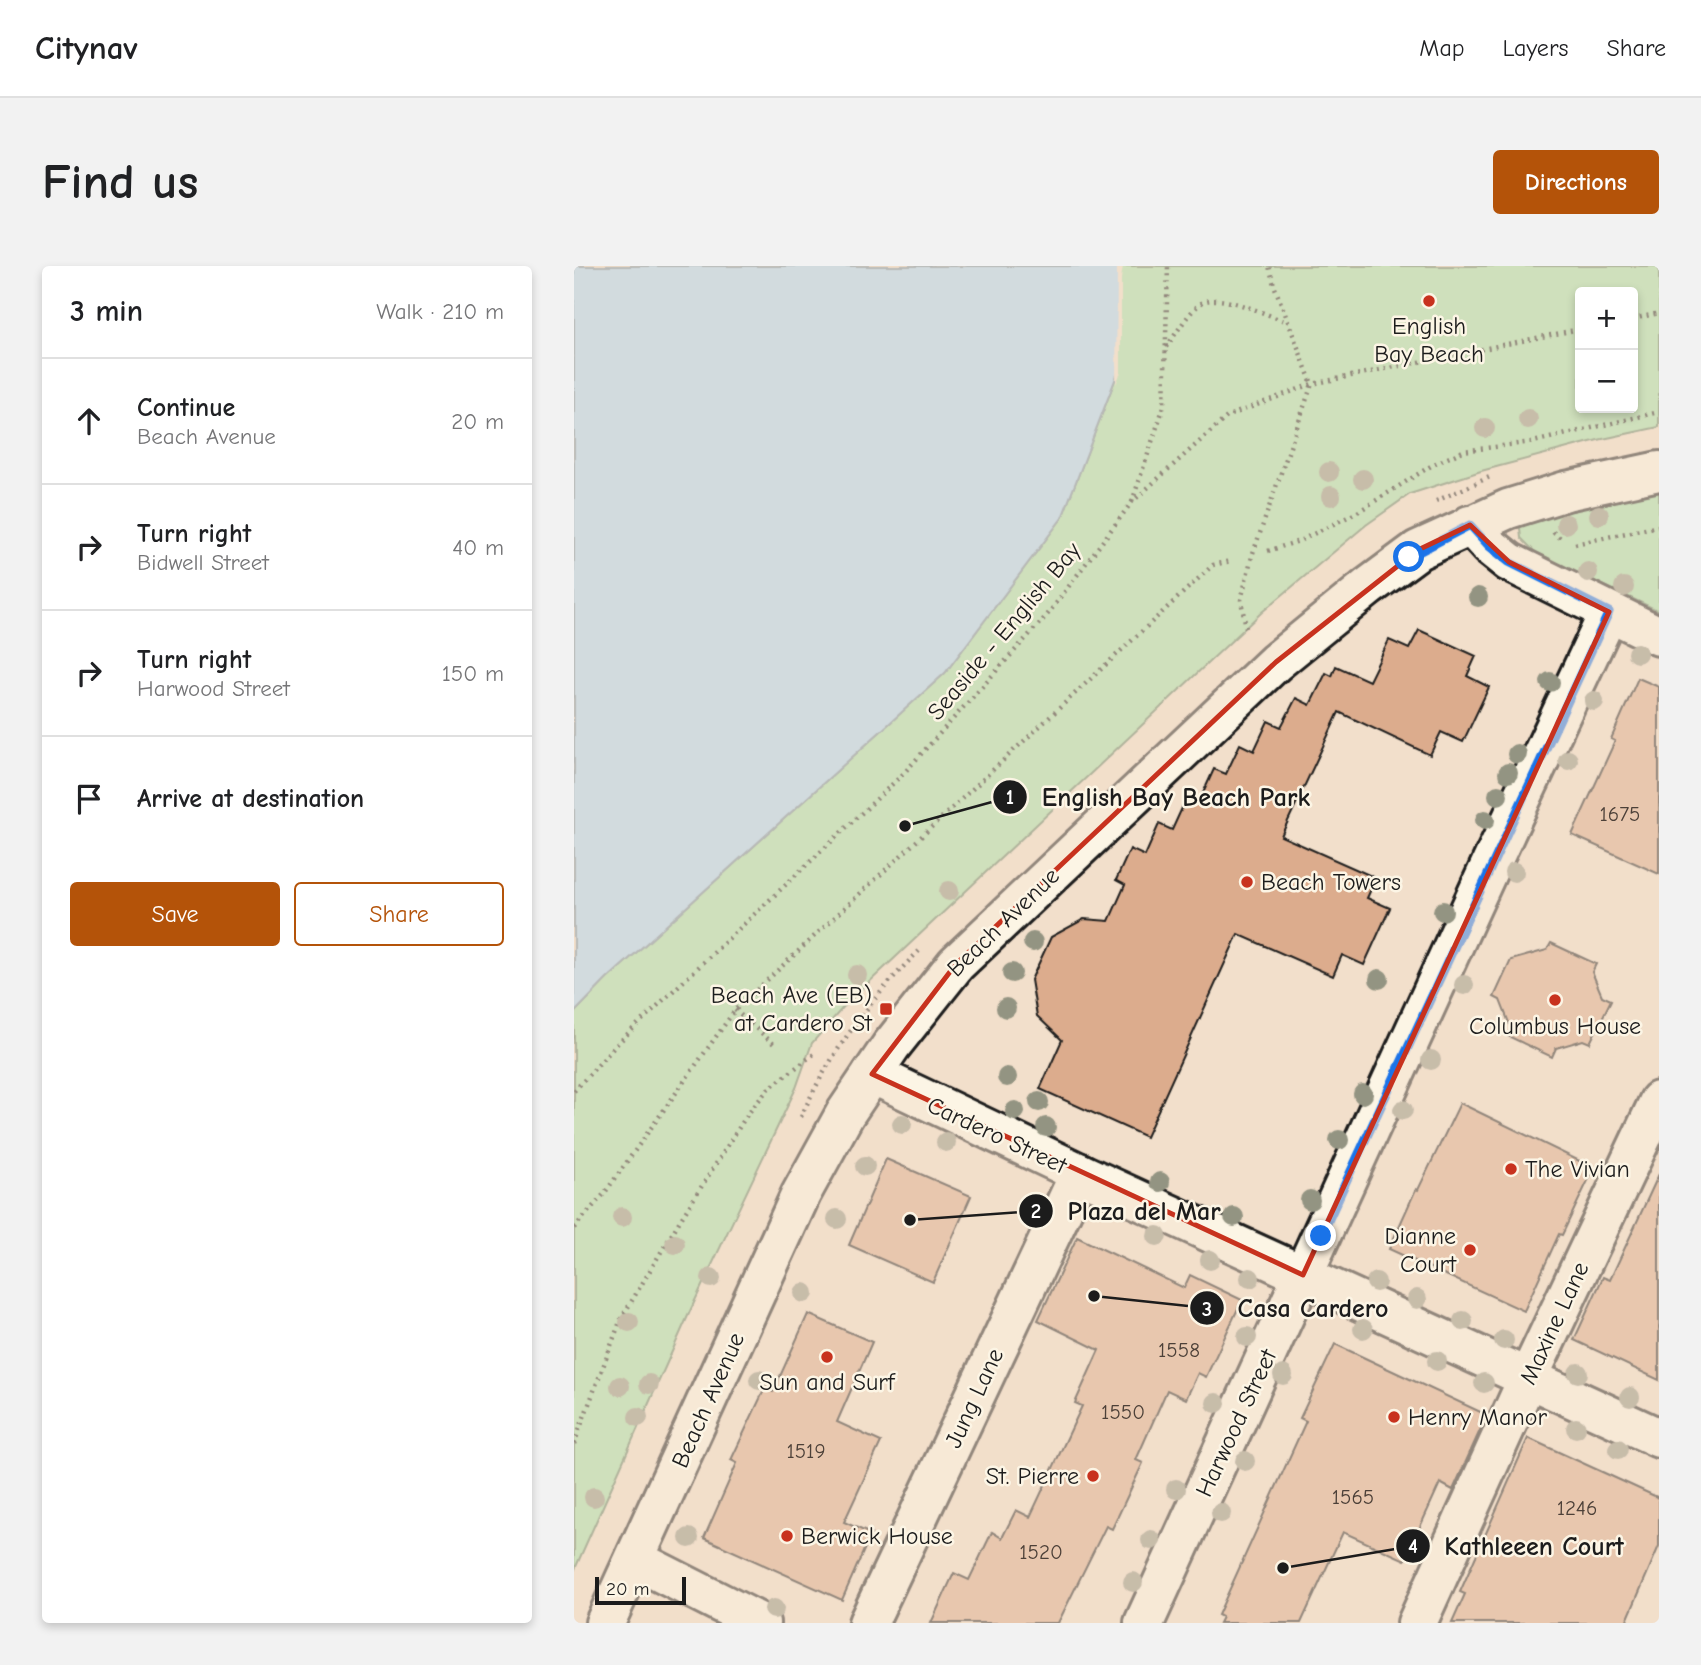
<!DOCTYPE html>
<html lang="en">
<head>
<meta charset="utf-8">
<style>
	body { margin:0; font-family:"Comic Neue",sans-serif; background:#f2f2f2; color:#202124 }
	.controls { position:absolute; right:21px; top:21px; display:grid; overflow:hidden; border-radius:7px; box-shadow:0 4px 10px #0003 }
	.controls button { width:63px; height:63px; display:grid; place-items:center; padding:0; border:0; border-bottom:2px solid #e0e0e0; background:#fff; color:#202124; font:35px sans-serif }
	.scale { position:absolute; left:21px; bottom:18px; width:91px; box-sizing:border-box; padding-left:7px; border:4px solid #1c1c1c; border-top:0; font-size:19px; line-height:24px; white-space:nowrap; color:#1c1c1c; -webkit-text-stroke:5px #fcf5e5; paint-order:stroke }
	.stop { position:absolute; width:21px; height:21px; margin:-16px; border:5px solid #1a73e8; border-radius:50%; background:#fff }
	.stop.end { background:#1a73e8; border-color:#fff; box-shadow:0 2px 7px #0008 }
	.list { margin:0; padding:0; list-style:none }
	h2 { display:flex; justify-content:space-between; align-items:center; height:91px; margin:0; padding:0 28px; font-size:30px }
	h2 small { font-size:23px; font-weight:400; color:#757577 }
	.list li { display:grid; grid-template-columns:46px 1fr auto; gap:21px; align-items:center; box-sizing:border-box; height:126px; padding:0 28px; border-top:2px solid #e0e0e0 }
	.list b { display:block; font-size:26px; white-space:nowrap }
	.list p { margin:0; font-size:23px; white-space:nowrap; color:#757577 }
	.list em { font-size:23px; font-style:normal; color:#757577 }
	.actions { display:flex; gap:14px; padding:21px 28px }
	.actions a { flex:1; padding:16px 0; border:2px solid #b45309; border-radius:7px; text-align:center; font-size:24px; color:#b45309 }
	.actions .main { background:#b45309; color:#fff }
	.icon { flex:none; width:38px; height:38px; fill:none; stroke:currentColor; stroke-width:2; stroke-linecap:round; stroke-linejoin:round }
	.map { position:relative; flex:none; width:1085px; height:1357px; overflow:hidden; border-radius:7px }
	header { display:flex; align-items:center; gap:42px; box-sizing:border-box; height:98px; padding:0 35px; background:#fff; border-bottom:2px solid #e0e0e0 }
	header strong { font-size:33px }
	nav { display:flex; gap:38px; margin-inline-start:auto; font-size:24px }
	.intro { display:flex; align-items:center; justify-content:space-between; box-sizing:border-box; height:168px; padding:0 42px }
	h1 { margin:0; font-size:49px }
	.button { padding:18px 32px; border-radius:7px; background:#b45309; color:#fff; font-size:24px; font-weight:700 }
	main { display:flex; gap:42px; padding:0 42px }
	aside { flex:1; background:#fff; border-radius:7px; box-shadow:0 4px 10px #0003 }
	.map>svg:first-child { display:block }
	.green { fill:#a5e2aa; stroke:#607f63; stroke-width:2; fill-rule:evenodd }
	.water { fill:#aad7f6; stroke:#718c9f; stroke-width:2 }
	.pier { fill:#f2dfcb }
	.building { fill:#dcac8d; stroke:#1c1c1c; stroke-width:2 }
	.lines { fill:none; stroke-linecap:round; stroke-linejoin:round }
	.minor-casing { stroke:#1c1c1c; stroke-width:44 }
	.path { stroke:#1c1c1c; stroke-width:4.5; stroke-dasharray:2 5; stroke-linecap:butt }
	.minor { stroke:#fcf5e5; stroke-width:38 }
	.tree { fill:#939482 }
	.route { stroke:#1a73e8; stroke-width:9 }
	.marked { fill:none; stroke:#c8321e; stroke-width:5; stroke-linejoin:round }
	.poi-dot { fill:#c8321e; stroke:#fcf5e5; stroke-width:2.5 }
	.labels { text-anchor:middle; stroke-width:5; stroke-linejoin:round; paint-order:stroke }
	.number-label { font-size:21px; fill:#4c4038 }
	.poi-label { font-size:24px; fill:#1c1c1c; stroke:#fcf5e5; text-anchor:start }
	.street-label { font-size:24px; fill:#1c1c1c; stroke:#fcf5e5 }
	.leader { fill:none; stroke:#1c1c1c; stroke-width:2.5 }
	.callout-dot { fill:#1c1c1c; stroke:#fcf5e5; stroke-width:2.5 }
	.mark-label { font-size:21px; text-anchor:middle; font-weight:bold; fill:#fff }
	.callout-label { font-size:26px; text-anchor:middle; font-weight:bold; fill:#1c1c1c; stroke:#fcf5e5; stroke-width:5; stroke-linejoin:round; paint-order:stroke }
</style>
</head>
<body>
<header>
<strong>Citynav</strong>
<nav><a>Map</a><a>Layers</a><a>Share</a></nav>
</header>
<div class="intro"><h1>Find us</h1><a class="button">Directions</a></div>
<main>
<aside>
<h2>3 min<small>Walk · 210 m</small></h2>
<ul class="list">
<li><svg class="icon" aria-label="ahead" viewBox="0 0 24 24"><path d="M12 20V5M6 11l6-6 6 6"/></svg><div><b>Continue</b><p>Beach Avenue</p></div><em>20 m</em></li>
<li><svg class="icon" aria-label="right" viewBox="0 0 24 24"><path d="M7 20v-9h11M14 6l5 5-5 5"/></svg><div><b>Turn right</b><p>Bidwell Street</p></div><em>40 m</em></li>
<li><svg class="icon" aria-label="right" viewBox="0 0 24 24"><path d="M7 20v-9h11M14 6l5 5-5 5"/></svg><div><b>Turn right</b><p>Harwood Street</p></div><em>150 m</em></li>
<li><svg class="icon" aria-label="arrive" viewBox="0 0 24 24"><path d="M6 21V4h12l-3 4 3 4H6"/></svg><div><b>Arrive at destination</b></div></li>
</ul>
<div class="actions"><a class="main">Save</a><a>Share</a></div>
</aside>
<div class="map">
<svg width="1085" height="1357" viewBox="0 0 1085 1357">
	<rect width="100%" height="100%" fill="#f2dfcb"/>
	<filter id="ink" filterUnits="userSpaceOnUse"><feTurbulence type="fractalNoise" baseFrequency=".0143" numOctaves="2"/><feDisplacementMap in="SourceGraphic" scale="14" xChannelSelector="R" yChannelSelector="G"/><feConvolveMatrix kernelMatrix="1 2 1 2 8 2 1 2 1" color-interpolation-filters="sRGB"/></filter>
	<g filter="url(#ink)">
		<g class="green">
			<path d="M546,0h539v161l-61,13 -117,31 -71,23 -44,31 -104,87 -416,392 -34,39 -16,45 -105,221 -117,262v-558l33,-34 338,-306 117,-155 56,-146zM1006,26h53v116h-53z"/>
			<path d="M1085,222v123l-121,-56 -17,-17 -1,-10 3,-5 54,-17z"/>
		</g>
		<path class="water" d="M0,0h546l-2,13v93l-56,146 -117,155 -338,306 -33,34z"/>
		<path class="pier" d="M543,0h6l-2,13v93l-5,12z"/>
		<g class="building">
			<path d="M845,364l57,26 -9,20 22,11 -26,55 -22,-10 -11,23 -91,-43 -58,124 95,42 -9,20 23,10 -26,57 -22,-10 -9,21 -95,-42 -92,203 -106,-48 22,-49 -25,-24 -6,-36 20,-43 33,-18 25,2 16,-36 -9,-5 14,-31 15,7 14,-32 13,6 15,-33 12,5 15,-33 12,5 14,-30 14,7 14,-30 13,6 15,-29 14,7 16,-32 6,3 4,-10 33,15 20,-41 20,9z"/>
			<path d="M1064,412l21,9v187l-87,-39 43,-94 -4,-2z"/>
			<path d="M977,677l45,21 -4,8 10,24 9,4 -21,43 -7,-3 -27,8 -4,9 -44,-21 3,-8 -11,-28 -6,-3 17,-37 36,-10z"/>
			<path d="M886,837l134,65 -32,67 -3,-1 -35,77 -135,-62 27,-60 2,1z"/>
			<path d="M312,893l85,37 -38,86 -84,-37z"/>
			<path d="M1085,908v206l-85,-40 29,-63 7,3z"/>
			<path d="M503,971l107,51 6,-13 52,25 -36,77 -8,-4 -12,26 -19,-9 -31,70 7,3 -31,66 -6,-3 -48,97h-127l23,-50 15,7 23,-48 10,6 14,-28 14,7 52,-111 -7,-3 24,-53 -61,-30z"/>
			<path d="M234,1048l64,28 -35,80 44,20 -37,80 27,12 -29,66 -138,-62 33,-75 -6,-3 34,-72 8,4z"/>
			<path d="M761,1078l152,71 -34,75 -13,-7 -35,77 -62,-28 -42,91h-82l3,-6 -4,-2 88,-194 -6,-3z"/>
			<path d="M954,1172l131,60v48l-33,77h-174l13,-29 -5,-2z"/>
		</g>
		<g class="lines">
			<defs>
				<g id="minor">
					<path d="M896,259l19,21 20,16 150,74"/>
					<path d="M298,808l208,99 579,265"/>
					<path d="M62,1294l124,63"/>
					<path d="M31,1357l196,-429 44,-80 27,-40 19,-28 65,-82 320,-302 92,-75 50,-37 90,-41 58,-18 93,-20"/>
					<path d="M294,1357l212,-450"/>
					<path d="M570,1357l350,-766 115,-245"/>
					<path d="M843,1357l111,-245 131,-277"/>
				</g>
			</defs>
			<use href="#minor" class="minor-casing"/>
			<g class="path">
				<path d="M1059,53l26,-6"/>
				<path d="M592,81c11,-14 21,-33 34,-43 18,-14 67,12 88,18"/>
				<path d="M862,235l56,-25"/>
				<path d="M558,236l32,-96 4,-140"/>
				<path d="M979,266l10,8"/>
				<path d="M1001,278l84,-18"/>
				<path d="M694,285l31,-10 57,-28 78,-49 29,-13 70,-9 126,-30"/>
				<path d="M672,362l-5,-28 11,-44 60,-172 -38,-99 -5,-19"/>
				<path d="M161,744l40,35"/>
				<path d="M0,825l44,-48 285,-269 145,-160 84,-112 96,-86 84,-32 268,-55"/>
				<path d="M227,851c28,-62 69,-118 118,-166"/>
				<path d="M0,962l30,-34 131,-184 478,-445 18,-4"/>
				<path d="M0,1178l47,-125 58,-97 68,-107 21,-26 46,-35"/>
			</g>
			<use href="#minor" class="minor"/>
		</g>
		<g class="tree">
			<circle cx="954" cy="153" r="10"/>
			<circle cx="911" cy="162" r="10"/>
			<circle cx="755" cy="206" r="10"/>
			<circle cx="789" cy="213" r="10"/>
			<circle cx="757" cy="230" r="10"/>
			<circle cx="1025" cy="249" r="10"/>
			<circle cx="992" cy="258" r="10"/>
			<circle cx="1014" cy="306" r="10"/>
			<circle cx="1050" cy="321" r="10"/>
			<circle cx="904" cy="331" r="10"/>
			<circle cx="1063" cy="387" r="10"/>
			<circle cx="976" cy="416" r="10"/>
			<circle cx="1020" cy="435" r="10"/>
			<circle cx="943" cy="488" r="10"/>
			<circle cx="994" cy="494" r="10"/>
			<circle cx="934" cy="507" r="10"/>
			<circle cx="924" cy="529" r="10"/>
			<circle cx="911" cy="554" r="10"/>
			<circle cx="940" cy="606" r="10"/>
			<circle cx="375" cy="625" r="10"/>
			<circle cx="869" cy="645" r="10"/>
			<circle cx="459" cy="676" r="10"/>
			<circle cx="438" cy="707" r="10"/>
			<circle cx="283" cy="709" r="10"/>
			<circle cx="805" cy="713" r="10"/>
			<circle cx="890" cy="719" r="10"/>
			<circle cx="432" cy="742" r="10"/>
			<circle cx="857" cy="794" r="10"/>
			<circle cx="433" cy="811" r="10"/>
			<circle cx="789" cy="828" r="10"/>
			<circle cx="465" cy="836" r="10"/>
			<circle cx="829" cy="844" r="10"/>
			<circle cx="441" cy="845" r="10"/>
			<circle cx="328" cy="858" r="10"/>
			<circle cx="472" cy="861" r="10"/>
			<circle cx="765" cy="874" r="10"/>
			<circle cx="372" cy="876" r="10"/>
			<circle cx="291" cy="900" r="10"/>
			<circle cx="586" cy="916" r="10"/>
			<circle cx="736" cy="934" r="10"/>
			<circle cx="48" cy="951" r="10"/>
			<circle cx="660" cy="951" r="10"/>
			<circle cx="263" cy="953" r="10"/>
			<circle cx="583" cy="970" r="10"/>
			<circle cx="101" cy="978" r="10"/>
			<circle cx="636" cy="994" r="10"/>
			<circle cx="137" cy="1012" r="10"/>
			<circle cx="676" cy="1012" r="10"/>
			<circle cx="802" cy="1016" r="10"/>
			<circle cx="230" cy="1027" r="10"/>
			<circle cx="843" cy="1033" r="10"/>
			<circle cx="889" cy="1055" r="10"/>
			<circle cx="55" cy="1056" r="10"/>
			<circle cx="789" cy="1063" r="10"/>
			<circle cx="673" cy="1071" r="10"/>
			<circle cx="930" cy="1074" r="10"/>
			<circle cx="863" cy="1095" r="10"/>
			<circle cx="1004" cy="1107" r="10"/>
			<circle cx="709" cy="1109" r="10"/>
			<circle cx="185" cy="1114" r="10"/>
			<circle cx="910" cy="1117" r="10"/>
			<circle cx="75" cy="1118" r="10"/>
			<circle cx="46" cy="1120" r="10"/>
			<circle cx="1056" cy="1131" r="10"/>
			<circle cx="642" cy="1137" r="10"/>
			<circle cx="64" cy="1151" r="10"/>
			<circle cx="1002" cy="1162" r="10"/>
			<circle cx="1044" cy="1183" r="10"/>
			<circle cx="671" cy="1195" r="10"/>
			<circle cx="602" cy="1223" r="10"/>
			<circle cx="20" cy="1231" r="10"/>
			<circle cx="647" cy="1247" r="10"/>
			<circle cx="115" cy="1272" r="10"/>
			<circle cx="577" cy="1274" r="10"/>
			<circle cx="559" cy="1316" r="10"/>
			<circle cx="200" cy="1343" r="10"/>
		</g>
	</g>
	<g class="lines" filter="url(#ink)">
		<path class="route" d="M747,970l288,-624 -100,-50 -20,-16 -19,-21 -61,32"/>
	</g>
	<path d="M0 0H1085V1357H0ZM896,259l39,37 100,50 -306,663 -431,-201 84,-110 320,-302 142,-112z" fill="#f2dfcb" fill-opacity=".55" fill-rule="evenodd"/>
	<path class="marked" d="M896,259l39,37 100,50 -306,663 -431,-201 84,-110 320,-302 142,-112z"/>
	<g class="poi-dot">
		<circle cx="855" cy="35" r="7"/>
		<circle cx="673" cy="616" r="7"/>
		<circle cx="981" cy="734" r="7"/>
		<rect x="305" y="736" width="14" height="14" rx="3.5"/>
		<circle cx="937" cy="903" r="7"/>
		<circle cx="896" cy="984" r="7"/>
		<circle cx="253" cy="1091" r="7"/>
		<circle cx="820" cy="1151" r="7"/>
		<circle cx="519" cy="1210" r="7"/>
		<circle cx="213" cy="1270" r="7"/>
	</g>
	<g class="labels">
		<g class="number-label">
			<text x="1046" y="555">1675</text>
			<text x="605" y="1091">1558</text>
			<text x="549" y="1153">1550</text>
			<text x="232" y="1192">1519</text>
			<text x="779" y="1238">1565</text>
			<text x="1003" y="1249">1246</text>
			<text x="467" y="1293">1520</text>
		</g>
		<g class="poi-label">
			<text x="855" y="68" text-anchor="middle">English<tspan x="855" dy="28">Bay Beach</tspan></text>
			<text x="687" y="624">Beach Towers</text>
			<text x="298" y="737" text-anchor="end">Beach Ave (EB)<tspan x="298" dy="28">at Cardero St</tspan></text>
			<text x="981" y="768" text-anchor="middle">Columbus House</text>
			<text x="951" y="911">The Vivian</text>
			<text x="882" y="978" text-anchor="end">Dianne<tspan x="882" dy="28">Court</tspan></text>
			<text x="253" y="1124" text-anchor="middle">Sun and Surf</text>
			<text x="834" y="1159">Henry Manor</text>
			<text x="505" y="1218" text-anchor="end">St. Pierre</text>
			<text x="227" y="1278">Berwick House</text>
		</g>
		<g class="street-label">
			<text transform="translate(430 365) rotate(-50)" y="8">Seaside - English Bay</text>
			<text transform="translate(429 656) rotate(-44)" y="8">Beach Avenue</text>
			<text transform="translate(423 869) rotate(25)" y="8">Cardero Street</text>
			<text transform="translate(980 1057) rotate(-65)" y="8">Maxine Lane</text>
			<text transform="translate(400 1132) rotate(-65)" y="8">Jung Lane</text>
			<text transform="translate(134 1134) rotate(-66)" y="8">Beach Avenue</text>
			<text transform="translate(662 1157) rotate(-65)" y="8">Harwood Street</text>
		</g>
	</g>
	<path class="leader" d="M331 560L436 531M336 954L462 945M520 1030L633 1042M709 1302L839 1280"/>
	<g class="callout-dot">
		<circle cx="331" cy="560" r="7"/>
		<circle cx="336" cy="954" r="7"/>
		<circle cx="520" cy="1030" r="7"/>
		<circle cx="709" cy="1302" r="7"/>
		<circle cx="436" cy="531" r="18"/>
		<circle cx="462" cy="945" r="18"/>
		<circle cx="633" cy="1042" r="18"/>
		<circle cx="839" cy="1280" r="18"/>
	</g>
	<g class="mark-label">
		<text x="436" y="538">1</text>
		<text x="462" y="952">2</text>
		<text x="633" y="1050">3</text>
		<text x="839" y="1287">4</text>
	</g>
	<g class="callout-label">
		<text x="602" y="540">English Bay Beach Park</text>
		<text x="570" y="954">Plaza del Mar</text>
		<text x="739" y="1051">Casa Cardero</text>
		<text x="960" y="1289">Kathleeen Court</text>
	</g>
</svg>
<div class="controls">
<button>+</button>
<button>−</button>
</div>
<div class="scale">20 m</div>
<div class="stop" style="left:835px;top:291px"></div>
<div class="stop end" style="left:747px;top:970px"></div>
</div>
</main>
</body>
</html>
